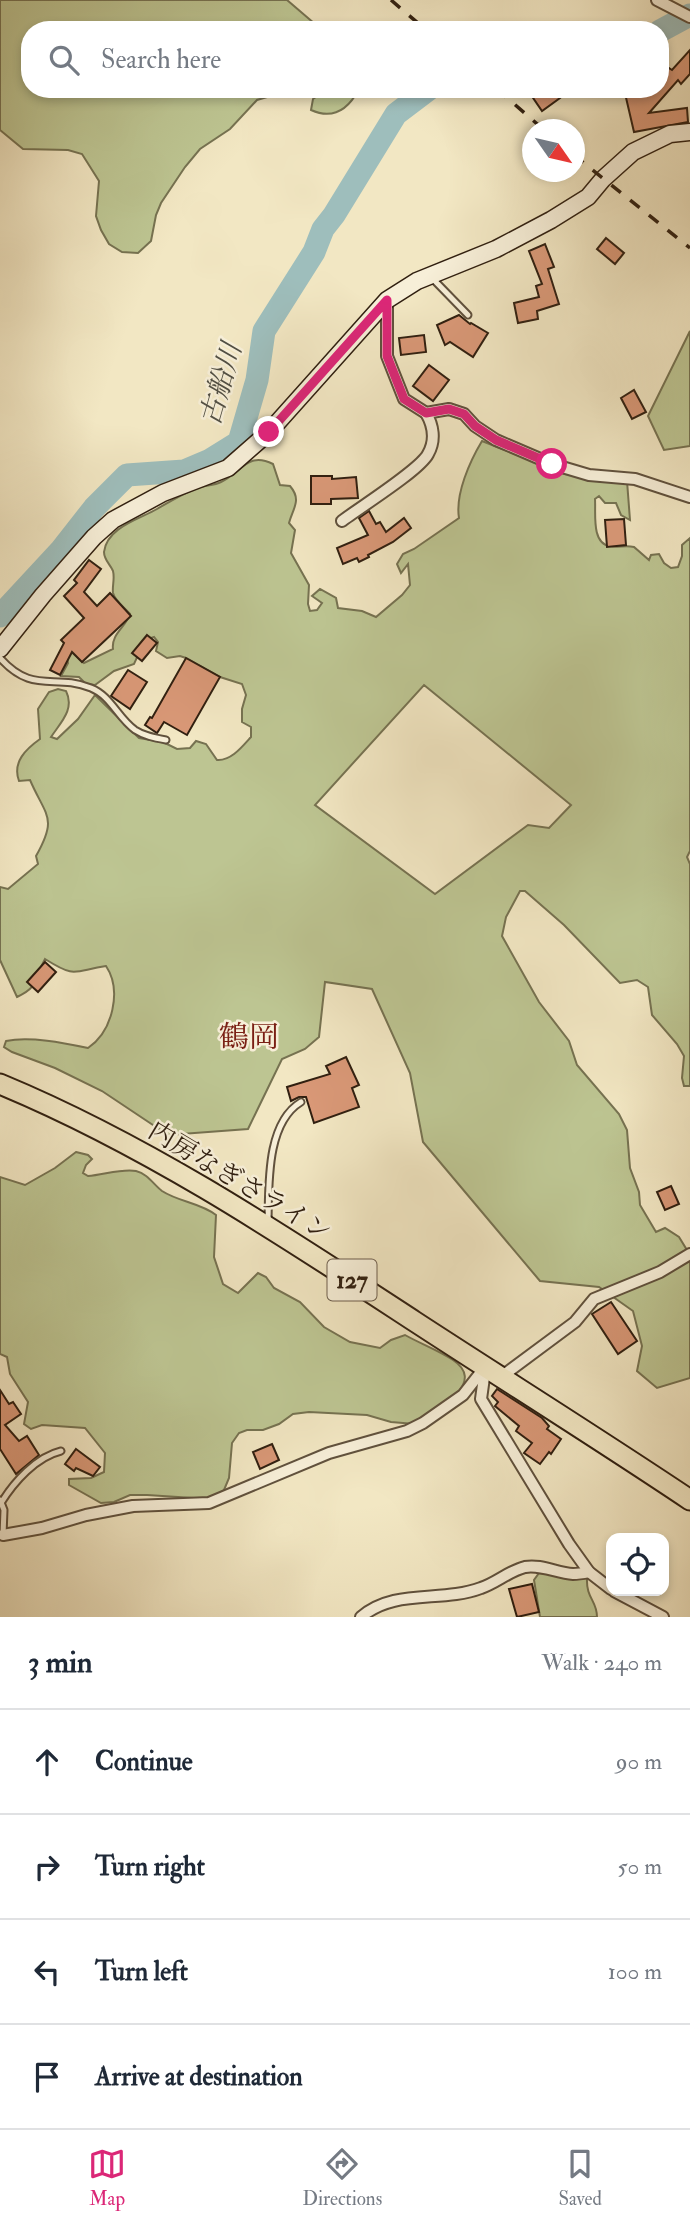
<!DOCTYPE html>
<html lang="en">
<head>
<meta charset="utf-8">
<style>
	body { margin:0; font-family:"IM FELL Double Pica","Noto Serif JP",serif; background:#f6f6f7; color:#1f2937 }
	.controls { position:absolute; right:21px; bottom:21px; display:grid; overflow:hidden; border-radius:14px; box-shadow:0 4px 10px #0003 }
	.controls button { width:63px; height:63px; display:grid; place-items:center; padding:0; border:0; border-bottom:2px solid #e0e1e3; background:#fff; color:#1f2937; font:35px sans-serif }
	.compass { position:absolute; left:522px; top:119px; width:63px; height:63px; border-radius:50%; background:#fff; box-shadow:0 4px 10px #0003; rotate:124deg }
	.stop { position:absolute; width:21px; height:21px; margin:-16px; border:5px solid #db2777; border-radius:50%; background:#fff }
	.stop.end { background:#db2777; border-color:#fff; box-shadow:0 2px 7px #0008 }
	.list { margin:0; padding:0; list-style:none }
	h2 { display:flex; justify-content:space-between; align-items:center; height:91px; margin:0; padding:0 28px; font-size:30px }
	h2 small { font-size:23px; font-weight:400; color:#747a83 }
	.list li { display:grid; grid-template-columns:46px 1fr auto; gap:21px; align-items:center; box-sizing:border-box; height:105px; padding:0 28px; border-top:2px solid #e0e1e3 }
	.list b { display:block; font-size:26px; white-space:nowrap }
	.list em { font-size:23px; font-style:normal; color:#747a83 }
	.icon { flex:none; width:38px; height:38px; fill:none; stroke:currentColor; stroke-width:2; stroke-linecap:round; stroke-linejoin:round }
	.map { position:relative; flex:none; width:690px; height:1617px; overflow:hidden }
	.search { position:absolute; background:#fff; box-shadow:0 4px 10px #0003; left:21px; right:21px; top:21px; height:77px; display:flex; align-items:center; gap:18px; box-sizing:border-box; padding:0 24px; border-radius:28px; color:#747a83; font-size:26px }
	.sheet { height:511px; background:#fff }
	nav { display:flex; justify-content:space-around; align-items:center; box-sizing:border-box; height:98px; border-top:2px solid #e0e1e3; background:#fff; font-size:19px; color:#747a83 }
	nav a { display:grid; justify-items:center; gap:4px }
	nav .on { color:#db2777 }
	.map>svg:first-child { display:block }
	.green { fill:#bdc592; stroke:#767251; stroke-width:2; fill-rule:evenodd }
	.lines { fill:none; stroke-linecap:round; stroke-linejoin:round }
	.river { stroke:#9ebebc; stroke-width:23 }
	.building { fill:#d99877; stroke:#301f10; stroke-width:2 }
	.lane-casing { stroke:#60513d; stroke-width:9 }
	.street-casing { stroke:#60513d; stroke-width:14 }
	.secondary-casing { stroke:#301f10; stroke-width:19 }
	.highway-casing { stroke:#301f10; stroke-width:23 }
	.lane { stroke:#f7efd8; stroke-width:5 }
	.street { stroke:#f7efd8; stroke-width:10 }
	.secondary { stroke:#f7efd8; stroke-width:16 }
	.highway { stroke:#f2e7c3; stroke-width:19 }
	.rail { stroke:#301f10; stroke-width:3.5; stroke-dasharray:12 12; stroke-linecap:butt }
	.route { stroke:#db2777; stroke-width:9 }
	.labels { text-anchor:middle; stroke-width:5; stroke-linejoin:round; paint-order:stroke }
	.shield { fill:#f7efd8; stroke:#6c5d4c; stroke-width:2 }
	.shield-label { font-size:24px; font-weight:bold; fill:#301f10 }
	.street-label { font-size:26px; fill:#301f10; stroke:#f7efd8 }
	.water-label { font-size:28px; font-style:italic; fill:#514f44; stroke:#f7efd8 }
	.quarter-label { font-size:30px; fill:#7a1f14; stroke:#f7efd8 }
</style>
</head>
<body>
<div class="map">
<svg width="690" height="1617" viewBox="0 0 690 1617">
	<rect width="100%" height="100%" fill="#f2e7c3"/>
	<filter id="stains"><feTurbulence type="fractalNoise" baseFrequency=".00286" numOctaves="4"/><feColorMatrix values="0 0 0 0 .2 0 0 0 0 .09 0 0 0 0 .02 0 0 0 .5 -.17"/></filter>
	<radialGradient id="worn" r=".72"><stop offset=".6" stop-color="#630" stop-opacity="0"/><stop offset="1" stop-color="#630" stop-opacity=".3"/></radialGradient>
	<g class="green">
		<path d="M0,0h287l35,30h-292v59h265l-5,5 -16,1 -17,5 -27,29 -30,20 -15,18 -24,36 -5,12 -5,26 -13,12 -16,-1 -13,-8 -8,-14 -5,-14 3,-35 -17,-27 -14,-4 -45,-1 -23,-19z"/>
		<path d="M327,89h32c-11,21 -26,31 -48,21l2,-11z"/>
		<path d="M690,331v115l-26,4 -16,-34z"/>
		<path d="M482,441l83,33 62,7 3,39 -9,-5 -5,-12h-11l-6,-7 -4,3c1,13 -4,45 15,47 8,2 15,-1 24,1l15,13 2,-5 8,-1 5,9 7,5 7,-1 4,-11v-11l8,-7v313l-3,6 3,7v222h-6l-2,-8 2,-22 -7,-12 -25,-29 -4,-28 -11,-7 -17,3 -56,-58 -39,-34h-5l-14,26 -4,19 37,66 30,39 8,24 42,49 8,16 3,38 9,24 1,13 16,27 9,-4 14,9 11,18v123l-33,10 -20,-17 5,-25 -9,-35 -34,-24 -59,-6 -117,-139 -13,-69 -38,-84 -47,-7 -6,55 -14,12 -23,10 -34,70 -80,6 -66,-44 -47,-23 -43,-16 -8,-5 2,-6c24,-5 58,2 82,7 25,-17 34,-58 18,-82 -33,5 -29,13 -61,-7 -11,18 -4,27 -28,38l-17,-37v-73l8,2 30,-25 -2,-8c22,-39 10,-39 -6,-76l-11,1c-7,-19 7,-32 21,-42l-2,-30 11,-17 9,-3 8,2c9,18 -5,31 -15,46l6,2 21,-20 17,-24 44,43 24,4 14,7 13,-1 6,-7 10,3 11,16c14,1 25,-13 34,-23v-10l-9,-5v-13l4,-14 -4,-11 -22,-7 -34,-19 -6,-2 -13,2 -11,-7 2,-9 -4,-5 -9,3 -11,24 -20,7 -19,14 -9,-1 -7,-7 -18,-1 7,-13 -3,-17 19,17 29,-14c-2,-15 13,-22 17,-35 -5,-6 -15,-13 -17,-21 -1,-7 2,-14 0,-22 -3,-7 -9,-11 -9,-19 3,-25 36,-33 53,-43 12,-7 25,-15 38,-20 9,-4 18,-3 26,-7 20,-9 26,-31 52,-18l7,21 10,1c12,14 3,22 -1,37l6,7 -4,23 18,32 -1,19 2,7 7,-1 5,-7 -10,-7 8,-7 16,9 2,10 24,3 14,6 26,-22 8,-10 -2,-21 -7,9 -4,-9 6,-10 11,-5 45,-31c-4,-24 11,-57 23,-77zM424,685l147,120 -22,23 -21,-3 -93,69 -120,-89z"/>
		<path d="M76,1152l12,3 4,4 -6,6 -3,8 5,3c15,-1 35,-8 48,-5 12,3 17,13 26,20 17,11 39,12 54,24l-2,42 9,27 15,9 20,-20 8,4 8,11 26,14 24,25 26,15 30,6 11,-8 14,-5c16,9 33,15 48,25 36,24 -20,52 -38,64l-24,-2 -24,-7 -58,-3 -16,2 -14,10 -16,6h-16l-8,3 -7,10 -3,35 -5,12 -15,9 -62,-4h-17l-16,7 -13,1 -32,-18v-6l22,-1 13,-6 1,-19 -20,-25 -43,-3 -11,4 -7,-5 4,-22 -18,-28 -3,-17 -7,-3v-177l25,8 30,-17z"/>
		<path d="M539,1573l48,5c-1,21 10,22 10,39h-57l-6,-37z"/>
	</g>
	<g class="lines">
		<g class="river">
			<path d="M660,31l30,-16"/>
			<path d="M0,616l61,-66 33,-42 33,-33 57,-4 26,-11 29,-18 18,-62 7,-49 50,-79 9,-23 11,-14 62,-101 33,-25"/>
		</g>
	</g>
	<g class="building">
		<path d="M690,50v24l-9,10 -3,-4 -29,33 38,-5 1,14 -54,10 -10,-43h36v-11l9,-10 3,2z"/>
		<path d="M527,89h27l6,9 -18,13z"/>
		<path d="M606,238l18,15 -9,11 -18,-15z"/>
		<path d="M545,244l9,23 -6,2 11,35 -22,7 1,8 -20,4 -4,-20 25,-6 -3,-11 6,-2 -13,-33z"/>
		<path d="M459,315l11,9 1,-1 17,10 -15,24 -23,-15 -5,3 -8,-20z"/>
		<path d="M424,335l2,17 -25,3 -2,-17z"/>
		<path d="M429,365l20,15 -16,21 -20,-15z"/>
		<path d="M634,390l12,22 -14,7 -11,-21z"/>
		<path d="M311,476h21v3l24,-2 2,21 -27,1v5h-20z"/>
		<path d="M369,511l7,13 4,-2 6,10 18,-14 7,10 -18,14 -25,13 1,2 -10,5 -2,-4 -14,6 -6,-16 31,-13 -9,-17z"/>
		<path d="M624,519l2,26 -19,2 -2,-27z"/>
		<path d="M89,560l12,9 -17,23 13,14 13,-13 21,23 -49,46 -10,-10 -12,23 -10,-5 14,-27 -3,-3 23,-22 -20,-22 13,-13 -3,-3z"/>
		<path d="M147,635l10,8 -15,18 -10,-8z"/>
		<path d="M186,658l34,19 -33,58 -23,-13 -7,11 -12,-8 5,-8 2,1z"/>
		<path d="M128,670l19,12 -17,27 -19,-13z"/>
		<path d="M45,962l11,10 -18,20 -11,-10z"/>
		<path d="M346,1057l13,28 -7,3 7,19 -45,16 -8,-26h-7l-8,4 -4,-14 43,-13 -4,-8z"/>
		<path d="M671,1186l8,18 -14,6 -8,-18z"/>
		<path d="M611,1302l26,39 -19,13 -26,-40z"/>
		<path d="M497,1389l45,29 7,8 -2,3 14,10 -10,15 -2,-2 -9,12 -16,-11 8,-10 -16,-12 3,-5 -24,-20 3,-4 -6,-6z"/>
		<path d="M0,1390l9,14 4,-2 8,12 -16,11 14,16 8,-5 12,19 -23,19 -16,-25z"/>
		<path d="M272,1444l7,16 -19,9 -7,-17z"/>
		<path d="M76,1449l24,18 -7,9 -17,-8 -2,3 -9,-7z"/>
		<path d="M532,1584l7,28 -22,5 -8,-28z"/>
	</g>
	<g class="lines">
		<defs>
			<g id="lane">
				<path d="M432,278l36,37"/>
				<path d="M0,658c33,37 54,15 91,30 20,8 27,30 44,42 9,6 20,8 31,10"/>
				<path d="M268,1221c1,-36 -2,-98 33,-119"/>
				<path d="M0,1500l4,10 -1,25"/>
				<path d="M1,1503c13,-21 35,-46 60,-52"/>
			</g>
			<g id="street">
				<path d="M657,0l33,17"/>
				<path d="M387,300v56l17,43 22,14 23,-4 15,5 11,12 21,14 56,24 37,11 46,4 55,18"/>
				<path d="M342,521c17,-13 78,-51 86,-67 8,-14 5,-29 -2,-41"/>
				<path d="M485,1370l-4,29 88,145 20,28 22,17"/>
				<path d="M501,1377l74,-55 19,-23 66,-27 30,-18"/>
				<path d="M3,1535l39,-7 44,-13 47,-9 76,-3 120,-50 78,-22 16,-8 40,-28 22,-28"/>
				<path d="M614,1591l49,26"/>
				<path d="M361,1617c34,-29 80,-14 120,-29 15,-5 28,-17 44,-21 16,-3 32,6 48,7 5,0 11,-1 16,-2"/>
			</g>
			<path id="secondary" d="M0,649l43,-54 51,-58 19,-17 50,-27 65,-25 41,-36 118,-132 30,-19 79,-32 55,-29 37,-23 15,-18 30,-27 37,-18 20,-2"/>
			<path id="highway" d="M0,1084c147,61 281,150 414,237 92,60 185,118 276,179"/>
		</defs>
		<use href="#lane" class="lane-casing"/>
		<use href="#street" class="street-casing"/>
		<use href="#secondary" class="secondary-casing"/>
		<use href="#highway" class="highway-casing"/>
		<use href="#lane" class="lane"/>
		<use href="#street" class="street"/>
		<use href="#secondary" class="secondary"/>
		<use href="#highway" class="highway"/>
		<g class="rail">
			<path d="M391,0l35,30"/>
			<path d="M497,89l47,41"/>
			<path d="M574,155l116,93"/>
		</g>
	</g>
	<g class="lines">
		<path class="route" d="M269,432l118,-132v56l17,43 22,14 23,-4 15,5 11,12 21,14 56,24"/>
	</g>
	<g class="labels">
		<rect class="shield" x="327.5" y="1259.5" width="49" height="41" rx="5"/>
		<g class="shield-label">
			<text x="352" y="1288">127</text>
		</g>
		<g class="street-label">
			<text transform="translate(240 1181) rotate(31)" y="9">内房なぎさライン</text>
		</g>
		<g class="water-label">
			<text transform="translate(220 384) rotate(-74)" y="10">古船川</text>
		</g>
		<g class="quarter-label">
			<text x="249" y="1047">鶴岡</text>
		</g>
	</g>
	<rect width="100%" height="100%" filter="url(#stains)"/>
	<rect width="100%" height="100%" fill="url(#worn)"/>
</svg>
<div class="controls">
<button><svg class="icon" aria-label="locate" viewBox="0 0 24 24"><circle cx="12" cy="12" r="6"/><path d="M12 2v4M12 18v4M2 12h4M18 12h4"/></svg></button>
</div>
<svg class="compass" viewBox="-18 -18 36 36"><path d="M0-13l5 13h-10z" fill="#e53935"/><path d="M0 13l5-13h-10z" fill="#747a83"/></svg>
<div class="stop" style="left:552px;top:464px"></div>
<div class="stop end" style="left:269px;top:432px"></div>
<div class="search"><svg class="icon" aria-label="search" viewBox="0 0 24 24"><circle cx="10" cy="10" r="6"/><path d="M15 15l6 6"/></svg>Search here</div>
</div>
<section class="sheet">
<h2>3 min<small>Walk · 240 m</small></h2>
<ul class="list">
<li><svg class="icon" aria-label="ahead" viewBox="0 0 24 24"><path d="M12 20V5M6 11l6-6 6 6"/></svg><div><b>Continue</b></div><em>90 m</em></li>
<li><svg class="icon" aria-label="right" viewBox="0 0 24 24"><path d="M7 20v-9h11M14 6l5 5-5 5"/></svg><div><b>Turn right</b></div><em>50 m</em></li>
<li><svg class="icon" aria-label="left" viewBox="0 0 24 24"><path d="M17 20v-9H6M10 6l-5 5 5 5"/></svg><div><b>Turn left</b></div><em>100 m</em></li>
<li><svg class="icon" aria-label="arrive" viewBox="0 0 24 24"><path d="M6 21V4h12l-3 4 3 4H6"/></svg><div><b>Arrive at destination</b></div></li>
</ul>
</section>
<nav>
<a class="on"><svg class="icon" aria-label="map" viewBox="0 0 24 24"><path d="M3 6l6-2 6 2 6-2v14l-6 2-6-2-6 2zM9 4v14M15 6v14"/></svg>Map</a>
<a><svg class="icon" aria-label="directions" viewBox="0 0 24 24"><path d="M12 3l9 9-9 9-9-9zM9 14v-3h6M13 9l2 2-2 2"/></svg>Directions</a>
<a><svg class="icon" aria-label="saved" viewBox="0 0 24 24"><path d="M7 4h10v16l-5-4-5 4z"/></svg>Saved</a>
</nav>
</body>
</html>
